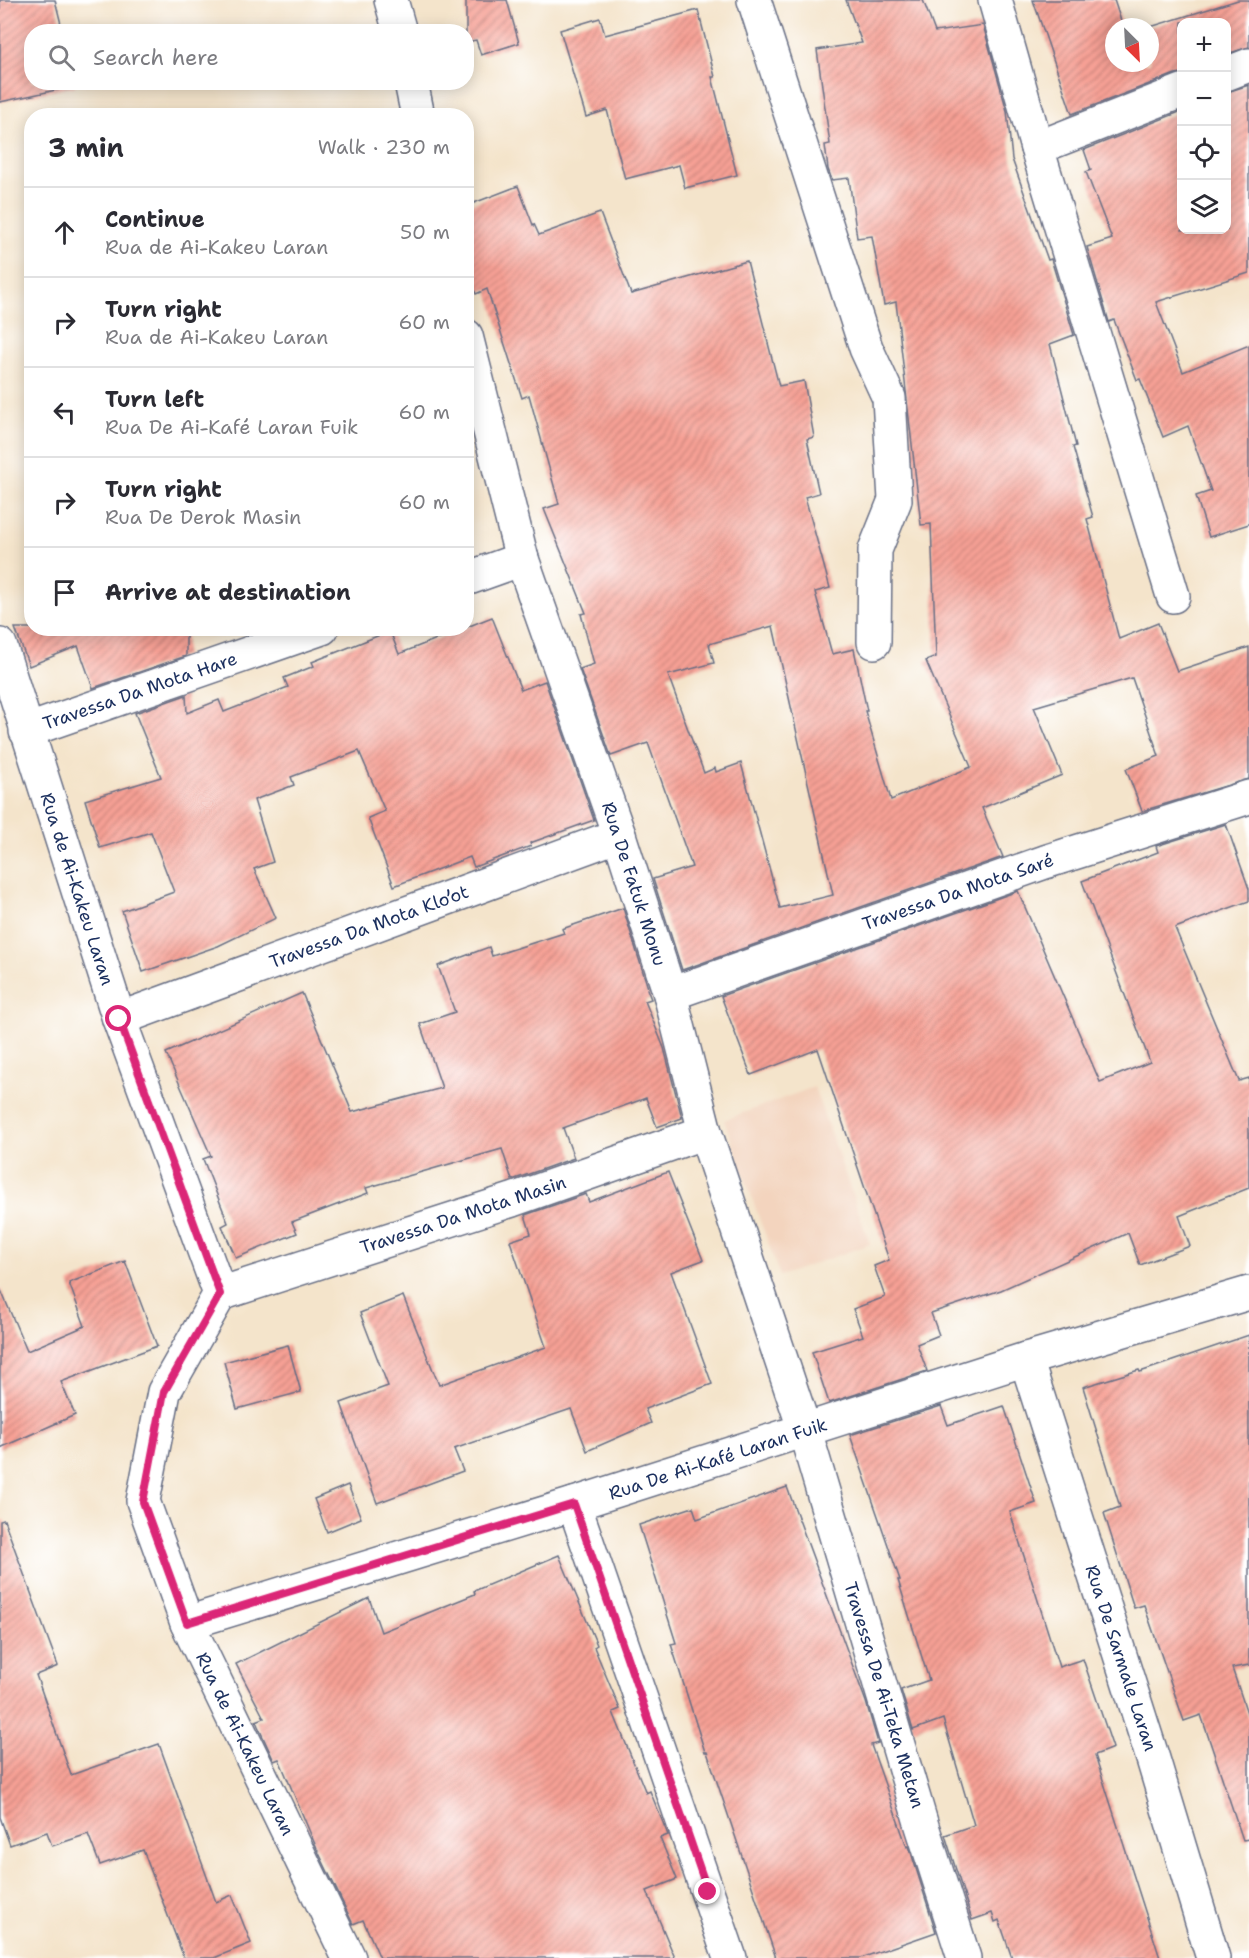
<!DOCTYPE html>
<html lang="en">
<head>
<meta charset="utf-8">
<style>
	body { margin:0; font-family:"Shantell Sans",sans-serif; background:#f7f7f7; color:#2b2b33 }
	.controls { position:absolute; right:18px; top:18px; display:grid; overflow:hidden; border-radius:12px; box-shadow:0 3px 15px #0003 }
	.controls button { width:54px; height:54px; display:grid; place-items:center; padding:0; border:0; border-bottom:2px solid #e1e1e2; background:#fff; color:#2b2b33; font:30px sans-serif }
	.compass { position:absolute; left:1105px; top:18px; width:54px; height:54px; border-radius:50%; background:#fff; box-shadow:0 3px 15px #0003; rotate:156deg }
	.stop { position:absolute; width:18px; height:18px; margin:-14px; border:4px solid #db2777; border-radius:50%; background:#fff }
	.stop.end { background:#db2777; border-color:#fff; box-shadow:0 2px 6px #0008 }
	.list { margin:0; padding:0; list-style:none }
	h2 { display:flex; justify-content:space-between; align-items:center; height:78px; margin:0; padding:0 24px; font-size:26px }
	h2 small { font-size:20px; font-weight:400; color:#7c7c81 }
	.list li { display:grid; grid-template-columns:39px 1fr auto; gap:18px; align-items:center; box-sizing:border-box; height:90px; padding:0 24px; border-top:2px solid #e1e1e2 }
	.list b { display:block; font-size:22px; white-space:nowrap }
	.list p { margin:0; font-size:20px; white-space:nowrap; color:#7c7c81 }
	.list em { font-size:20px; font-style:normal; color:#7c7c81 }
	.icon { flex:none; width:33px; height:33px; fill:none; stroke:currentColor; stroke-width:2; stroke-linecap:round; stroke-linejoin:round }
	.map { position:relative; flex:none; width:1249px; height:1958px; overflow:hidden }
	.search { position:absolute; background:#fff; box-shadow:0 3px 15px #0003; left:24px; top:24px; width:450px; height:66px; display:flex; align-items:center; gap:15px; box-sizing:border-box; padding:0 21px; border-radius:24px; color:#7c7c81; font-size:22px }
	.panel { position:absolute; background:#fff; box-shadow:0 3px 15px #0003; left:24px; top:108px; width:450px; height:528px; border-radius:24px }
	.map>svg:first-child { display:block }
	.built { fill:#f3d4be }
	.building { fill:url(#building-hatch); fill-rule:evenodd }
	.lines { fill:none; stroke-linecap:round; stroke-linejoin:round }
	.minor-casing { stroke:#676e84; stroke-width:36 }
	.minor { stroke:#fff; stroke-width:33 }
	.route { stroke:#db2777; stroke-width:8 }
	.labels { text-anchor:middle; stroke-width:4.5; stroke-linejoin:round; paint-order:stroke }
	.street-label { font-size:18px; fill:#1b2f5e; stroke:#fff }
</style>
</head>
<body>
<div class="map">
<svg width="1249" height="1958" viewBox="0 0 1249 1958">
	<defs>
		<pattern id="building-hatch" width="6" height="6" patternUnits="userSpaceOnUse" patternTransform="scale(1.5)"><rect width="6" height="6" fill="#f7a094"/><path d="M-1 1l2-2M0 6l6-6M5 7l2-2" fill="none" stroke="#c7837c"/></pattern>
	</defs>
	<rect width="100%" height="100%" fill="#fff"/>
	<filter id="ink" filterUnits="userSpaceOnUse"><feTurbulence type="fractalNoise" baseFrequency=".0167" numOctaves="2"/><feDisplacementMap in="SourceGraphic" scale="12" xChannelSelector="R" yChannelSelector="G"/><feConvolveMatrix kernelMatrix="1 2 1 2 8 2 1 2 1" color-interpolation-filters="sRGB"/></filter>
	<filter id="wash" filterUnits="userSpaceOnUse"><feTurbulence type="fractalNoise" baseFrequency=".008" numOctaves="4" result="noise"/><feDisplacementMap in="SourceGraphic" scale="24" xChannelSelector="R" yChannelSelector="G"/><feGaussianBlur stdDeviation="1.35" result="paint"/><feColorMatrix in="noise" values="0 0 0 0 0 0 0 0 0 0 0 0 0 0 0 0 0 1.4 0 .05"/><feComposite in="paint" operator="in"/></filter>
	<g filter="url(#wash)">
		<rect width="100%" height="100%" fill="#f4e4cb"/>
		<path class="built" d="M814,1087l56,157 -90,32 -56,-156z"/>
		<g id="blocks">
			<g class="building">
				<path d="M0,0h55l8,32h-31v50h43v4l-75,16z"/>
				<path d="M466,0h41l12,43 -38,12 -5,-15 -10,2z"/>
				<path d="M846,0h77l12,32 48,-7 24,86 5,48 36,101 3,-1 23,76 -24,9 26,102 -3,1 20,70 -6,2 32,120 39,-16 19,48 72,-24v132l-107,32 -16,-42 33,-13 -27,-78 -98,29 28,68 -80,33 21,49 -321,113 -29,-91 39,-12 -44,-124 -37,13 -31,-87 14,-5 -13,-50 5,-1 -42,-104 15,-5 -30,-109 -7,3 -35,-109 -11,5 -10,-23v-65l52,-20 15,39 1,-1 5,11 61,-22 31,81 116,-33 32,125 25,-5 10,56 -7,2 12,54 -14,4 25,91 -15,4 17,62 22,-5 13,62h-2l26,89 80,-33 -45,-106 10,-4 -5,-133 -10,1 -25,-223 -12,3 -12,-69 -15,2 -8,-60 -17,2 -4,-11 -3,-24 5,-1 -13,-94 45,-7zM773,626l60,269 -53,13 -39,-145 -25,9 -1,-4 -11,5 -36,-98 46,-12 -5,-19z"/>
				<path d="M1033,0h81l9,27h-9v36h36v-36l88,-27h11v47l-22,7v-32h-45v51l-7,1 -103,40z"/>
				<path d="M698,10l17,67h-3l25,98 -52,13 -6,-23 -54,14 -18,-69 -21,7 -26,-87 40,-12 5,17z"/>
				<path d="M1249,85v188l-93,29 27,70 66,-27v179l-40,13 -13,-41 15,-5 -23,-65 -25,11 -23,-58 -3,1 -23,-60 -5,2 -22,-75 25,-8 -26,-67 5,-2 -7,-20 98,-39v119h45v-138z"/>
				<path d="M492,617l29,73 24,-9 49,139 -64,23 1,3 -57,21 -4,-10 -76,29 -26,-68 17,-7 -26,-60 -68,26 3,8 -40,15 19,62 -19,7 22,49 -58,28 -75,26 -21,-61 52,-19 -23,-60 -51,16 -15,-48 76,-23 -26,-64 51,-18 1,18 32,-13 5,12 64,-25 -4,-9 30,-12 -2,-4 78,-31 9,23z"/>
				<path d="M15,628h171v28l-93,32 -15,-42 -49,20z"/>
				<path d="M1226,824l23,65v12l-74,27 64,153 10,-3v110l-70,28 11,30 -50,19 -12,-32 -127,57 -70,23 8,22 -22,9 10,27 -98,32 -17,-51 51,-16 -10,-27 32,-12 -11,-31 15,-6 -71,-211 -67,26 -30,-79 297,-105 82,191 50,-20 -68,-181 76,-29 -2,-6z"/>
				<path d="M623,908l25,80 -1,1 4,10 -6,2 19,47 18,70 -25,9 -11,-29 -83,30 11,30 -62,22 -10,-31 -136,39 2,5 -76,29 5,11 -61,25 -14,-32 6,-3 -25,-64 8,-3 -45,-103 136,-60 50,119 90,-24 -22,-64 35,-12 -17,-46 51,-19 3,9 72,-23 -2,-4z"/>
				<path d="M668,1172l35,88 -32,12 41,112 -67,25 6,14 -64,28 -16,-42 -117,40 9,22 -86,32 -36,-100 47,-17 -28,-73 43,-17 36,89 107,-38 -36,-106 21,-7 -6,-19 61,-21 3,8z"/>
				<path d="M125,1261l32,85 -96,36 14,33 -75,33v-160l27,63 58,-25 -16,-43z"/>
				<path d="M1249,1335v330l-17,3 17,51v120l-6,1 -42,-125 -17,6 -40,-116 -10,3 -30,-95 16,-6 -37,-120 56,-17 1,2z"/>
				<path d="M288,1345l13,47 -64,17 -13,-47z"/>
				<path d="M941,1406l7,19 56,-19 32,97 -26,9 49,155 24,-8 30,89 -18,7 65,203h-148l-13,-38 -4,2 -3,-9 -20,7 -27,-85 29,-10 -31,-106 -30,11 -12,-40 28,-10 -31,-100h2l-50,-145z"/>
				<path d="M348,1485l13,33 -34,14 -13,-33z"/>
				<path d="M787,1487l79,215 12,41 -7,2 36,102 2,-1 27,86 -75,26h-85l-69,-206h-2l-34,-108 5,-1 -37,-118 54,-18 4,12z"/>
				<path d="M4,1520l54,146 -22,9 35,100 88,-31 57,158 16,-7 19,48 -37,15h-30l-41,-108 -43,15 -12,-31 -36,12 -5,-14 -37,13 -10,-28v-296z"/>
				<path d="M559,1555l38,90 -3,2 26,62 -7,3 33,81 4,-2 18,44 -8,3 17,41 -30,12 28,67h-295l-17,-38 -10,4 -36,-75 -38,-90 -5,2 -16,-35 -2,-5 8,-3 -28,-54 133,-66 12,34 94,-38 -1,-3z"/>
			</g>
		</g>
	</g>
	<g filter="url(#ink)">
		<use href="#blocks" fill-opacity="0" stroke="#676e84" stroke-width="1.5"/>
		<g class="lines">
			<defs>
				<g id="minor">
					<path d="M391,0l9,32"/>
					<path d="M754,0l112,348 23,50 6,102 -20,50 -1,92"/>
					<path d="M995,0l42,148 145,-57"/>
					<path d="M1226,74l23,-9"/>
					<path d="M411,82l7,34"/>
					<path d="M1037,148l136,448"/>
					<path d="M466,336l56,223 97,276 51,159 35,138 100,299 117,395 42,132"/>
					<path d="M466,579l56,-20"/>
					<path d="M0,645l119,374 101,275 -56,98 -21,109 44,122 162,335"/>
					<path d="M26,731l296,-103"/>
					<path d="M670,994l375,-132 204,-65"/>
					<path d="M119,1019l500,-184"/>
					<path d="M220,1294l292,-94 193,-68"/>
					<path d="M1026,1359l127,400 60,199"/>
					<path d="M574,1504l156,454"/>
					<path d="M187,1623l387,-119 452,-145 223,-66"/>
				</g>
			</defs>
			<use href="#minor" class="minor-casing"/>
			<use href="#minor" class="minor"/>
		</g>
	</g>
	<g class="lines" filter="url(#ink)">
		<path class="route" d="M119,1019l101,275 -56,98 -21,110 44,121 387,-119 134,388"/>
	</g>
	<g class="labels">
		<g class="street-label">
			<text transform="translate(140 691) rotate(-19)" y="6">Travessa Da Mota Hare</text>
			<text transform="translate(634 884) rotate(72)" y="6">Rua De Fatuk Monu</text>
			<text transform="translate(77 889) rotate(72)" y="6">Rua de Ai-Kakeu Laran</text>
			<text transform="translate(958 892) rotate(-19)" y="6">Travessa Da Mota Saré</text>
			<text transform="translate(369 927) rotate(-20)" y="6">Travessa Da Mota Klo’ot</text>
			<text transform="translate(463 1215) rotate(-18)" y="6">Travessa Da Mota Masin</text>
			<text transform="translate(718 1459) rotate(-18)" y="6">Rua De Ai-Kafé Laran Fuik</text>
			<text transform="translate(1121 1658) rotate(72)" y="6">Rua De Sarmale Laran</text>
			<text transform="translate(884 1695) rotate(73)" y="6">Travessa De Ai-Teka Metan</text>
			<text transform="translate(245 1744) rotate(64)" y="6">Rua de Ai-Kakeu Laran</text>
		</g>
	</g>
</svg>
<div class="controls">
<button>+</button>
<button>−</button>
<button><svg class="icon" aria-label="locate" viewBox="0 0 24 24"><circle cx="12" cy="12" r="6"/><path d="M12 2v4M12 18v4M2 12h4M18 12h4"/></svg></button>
<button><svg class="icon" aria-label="layers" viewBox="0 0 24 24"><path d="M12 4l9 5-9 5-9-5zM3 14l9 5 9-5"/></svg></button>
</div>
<svg class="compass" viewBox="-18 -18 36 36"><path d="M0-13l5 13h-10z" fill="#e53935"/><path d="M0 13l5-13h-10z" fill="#7c7c81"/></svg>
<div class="stop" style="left:119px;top:1019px"></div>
<div class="stop end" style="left:708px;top:1892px"></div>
<div class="search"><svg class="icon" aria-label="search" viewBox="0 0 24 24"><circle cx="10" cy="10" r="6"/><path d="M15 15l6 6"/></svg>Search here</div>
<section class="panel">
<h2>3 min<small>Walk · 230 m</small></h2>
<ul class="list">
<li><svg class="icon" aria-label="ahead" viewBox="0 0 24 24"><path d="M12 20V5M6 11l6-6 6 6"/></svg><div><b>Continue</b><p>Rua de Ai-Kakeu Laran</p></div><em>50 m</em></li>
<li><svg class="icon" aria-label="right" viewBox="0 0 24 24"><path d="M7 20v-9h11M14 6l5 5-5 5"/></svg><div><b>Turn right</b><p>Rua de Ai-Kakeu Laran</p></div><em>60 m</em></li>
<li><svg class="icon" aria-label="left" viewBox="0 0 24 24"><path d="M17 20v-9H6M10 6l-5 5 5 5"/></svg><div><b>Turn left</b><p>Rua De Ai-Kafé Laran Fuik</p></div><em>60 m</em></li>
<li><svg class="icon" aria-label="right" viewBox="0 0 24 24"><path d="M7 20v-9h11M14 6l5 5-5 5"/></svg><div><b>Turn right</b><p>Rua De Derok Masin</p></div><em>60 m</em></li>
<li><svg class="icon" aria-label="arrive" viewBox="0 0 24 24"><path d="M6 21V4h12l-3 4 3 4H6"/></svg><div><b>Arrive at destination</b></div></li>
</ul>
</section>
</div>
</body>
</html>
